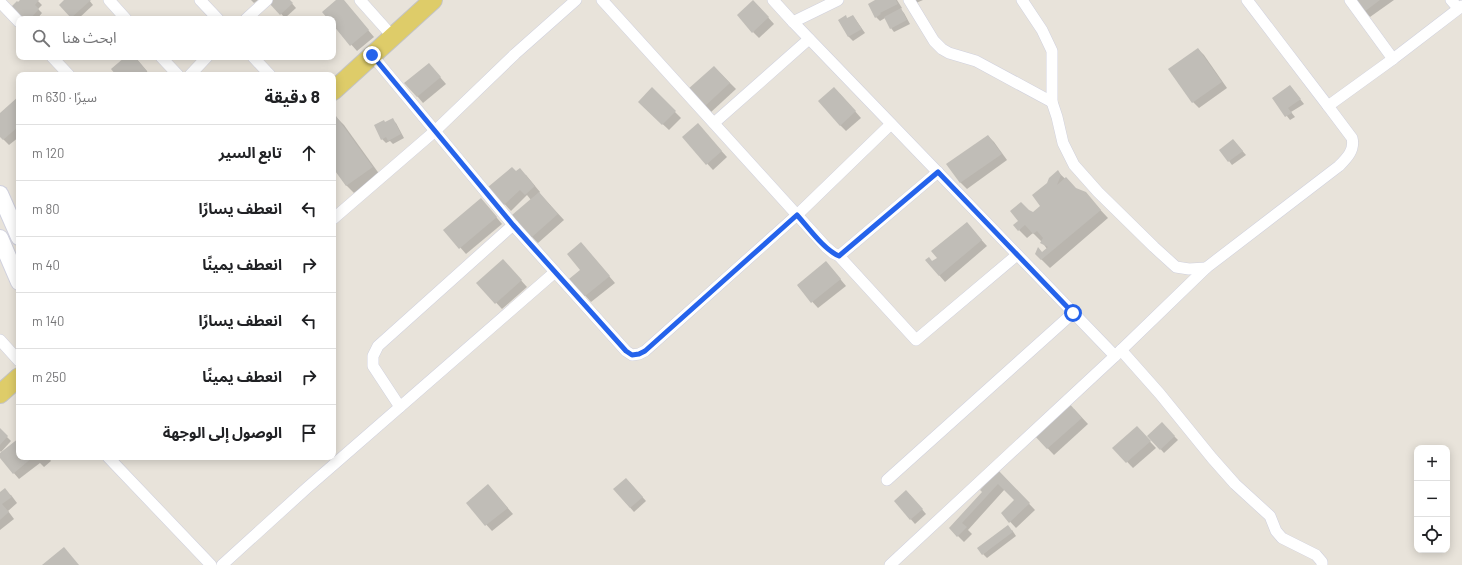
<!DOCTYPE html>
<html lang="ar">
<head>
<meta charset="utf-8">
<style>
	body { margin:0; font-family:Barlow,"Noto Sans Arabic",sans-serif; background:#f2f2f2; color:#202124; direction:rtl }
	.controls { position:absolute; right:12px; bottom:12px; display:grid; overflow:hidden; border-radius:8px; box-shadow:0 2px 10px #0003 }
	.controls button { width:36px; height:36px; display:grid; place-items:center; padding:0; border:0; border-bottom:1px solid #e0e0e0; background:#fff; color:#202124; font:20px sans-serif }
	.stop { position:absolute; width:12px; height:12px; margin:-9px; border:3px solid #2563eb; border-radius:50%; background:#fff }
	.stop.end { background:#2563eb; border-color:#fff; box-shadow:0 1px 4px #0008 }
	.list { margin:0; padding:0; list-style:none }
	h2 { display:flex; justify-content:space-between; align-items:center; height:52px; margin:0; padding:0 16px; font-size:17px }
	h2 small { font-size:13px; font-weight:400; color:#757577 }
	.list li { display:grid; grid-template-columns:26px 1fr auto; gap:12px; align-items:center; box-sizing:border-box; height:56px; padding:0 16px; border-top:1px solid #e0e0e0 }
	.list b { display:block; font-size:15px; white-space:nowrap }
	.list em { font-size:13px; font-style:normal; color:#757577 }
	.icon { flex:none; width:22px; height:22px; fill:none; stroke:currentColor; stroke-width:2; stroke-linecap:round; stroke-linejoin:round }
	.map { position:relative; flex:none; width:1462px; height:565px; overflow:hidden; direction:ltr }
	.search { position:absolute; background:#fff; box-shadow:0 2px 10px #0003; left:16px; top:16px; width:320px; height:44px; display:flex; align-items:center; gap:10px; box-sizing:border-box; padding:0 14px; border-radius:8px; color:#757577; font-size:15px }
	.panel { position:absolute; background:#fff; box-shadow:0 2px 10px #0003; left:16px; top:72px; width:320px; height:388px; border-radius:8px; direction:rtl }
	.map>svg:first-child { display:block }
	.shadow { fill:#0003 }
	.building { fill:#c0bdb7 }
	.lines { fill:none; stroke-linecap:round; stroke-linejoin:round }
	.street-casing { stroke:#d0d1de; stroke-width:12 }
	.secondary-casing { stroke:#d0d1de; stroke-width:18 }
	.primary-casing { stroke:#c3c3c3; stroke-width:20 }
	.street { stroke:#fff; stroke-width:11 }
	.secondary { stroke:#fff; stroke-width:16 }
	.primary { stroke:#decc69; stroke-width:18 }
	.route { stroke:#2563eb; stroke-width:5 }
</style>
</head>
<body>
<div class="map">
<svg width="1462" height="565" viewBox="0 0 1462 565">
	<rect width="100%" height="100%" fill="#e8e3da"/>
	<g class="shadow">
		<path d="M21,0h16l5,5 -4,4 4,4 -5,6h-13l-6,-16z"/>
		<path d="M66,0h23l4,5 -15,14h-5l-13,-14z"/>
		<path d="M251,0h7l-4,3z"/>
		<path d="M274,0h15l7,8 -11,10 -14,-15z"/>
		<path d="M338,0h5l3,4 28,33 -17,14 -24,-27v-5h-4z"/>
		<path d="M877,0h20l5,8 -2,1 4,4 6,11 -16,8 -3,-4 -6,-10 -5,3 -4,-4z"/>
		<path d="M913,0h10l-7,3z"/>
		<path d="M1356,0h38l-24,17z"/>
		<path d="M759,7l15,17 -15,14 -6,-6z"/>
		<path d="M853,16l12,17 -12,8 -4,-4 -10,-17 9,-1z"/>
		<path d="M1198,49l6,6 23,33 -28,20 -6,-6z"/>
		<path d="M127,57h8l15,18h-33l-5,-6z"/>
		<path d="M434,70l12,14 -23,19 -17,-20z"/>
		<path d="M720,73l16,16 -26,24 -6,-6z"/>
		<path d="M1290,86l14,18 -13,8 4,5 -5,3 -17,-22z"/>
		<path d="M652,89l29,29 -12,12 -30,-28z"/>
		<path d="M840,94l21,24 -15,13 -6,-6z"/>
		<path d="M19,97v40l-10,8 -9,-9v-22z"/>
		<path d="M336,117l8,8 36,50 -26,18 -8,-8 -13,-18v-48z"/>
		<path d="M392,120l4,3 8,15 -11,6 -3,-3 -4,2 -4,-4 4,-16z"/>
		<path d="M703,131l24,26 -14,13 -30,-33z"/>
		<path d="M988,136l6,6 13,18 -40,29 -6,-6 -13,-19z"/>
		<path d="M1233,140l13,15 -14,10 -3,-4z"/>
		<path d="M516,172l10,3 14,17 -1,1 25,27 -26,23 -6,-6 -1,-37 -4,-5 -16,16 -22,-24z"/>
		<path d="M1058,172l19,18 16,12 15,16 -58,50 -14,-14 6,-1 5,-4 -5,-7 -9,-9 -6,5 -8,-8 11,-18 3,1 9,-7 6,-22z"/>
		<path d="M487,206l15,18 -36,30 -21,-24z"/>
		<path d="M967,224l20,22 -42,36 -19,-22 7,2 5,-4z"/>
		<path d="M581,243l34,40 -24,19 -21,-23 12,-9z"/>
		<path d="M509,267l18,20 -25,22 -24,-26z"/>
		<path d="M832,269l14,17 -28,22 -20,-22z"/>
		<path d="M1074,409l14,15 -34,31 -20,-21z"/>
		<path d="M1162,424l16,16 -14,13 -15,-17z"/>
		<path d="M0,430l11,11 -10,11 -1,-1z"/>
		<path d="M1142,433l14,15 -23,20 -19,-20z"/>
		<path d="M19,439v18h29l3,4 -7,6 -4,-4 -21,16 -19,-22v-3z"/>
		<path d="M998,471l37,39 -19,18 -14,-15 13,-13 -10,-11 -37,41 4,4 -8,8 -14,-14 33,-36z"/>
		<path d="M630,483l16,18 -12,11 -20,-23z"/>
		<path d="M494,492l19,22 -21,17 -25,-28z"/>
		<path d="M0,493l11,2 6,8 -9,8 6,8 -14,11z"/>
		<path d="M910,495l16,19 -11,10 -20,-23z"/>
		<path d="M1012,530l4,6 -29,22 -4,-4z"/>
	</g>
	<g class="building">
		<path d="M20,0h19l-4,5 4,4 -9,10h-7l-13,-11 7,-7 1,1z"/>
		<path d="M64,0h27l-20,18 -12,-13z"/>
		<path d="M273,0h17l3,3 -13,12 -11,-12z"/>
		<path d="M336,0h8l25,30 -19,16 -17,-21v-6h-5l-6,-7z"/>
		<path d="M753,0l16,17 -17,16 -15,-18z"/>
		<path d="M875,0h21l2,4 -18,9 1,1 -6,4 -7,-14z"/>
		<path d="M1355,0h25l-16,12z"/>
		<path d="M901,8l6,12 -17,9 -6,-12z"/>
		<path d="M846,15l1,3 6,-3 9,14 -14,8 -10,-17z"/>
		<path d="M1198,48l24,34 -30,21 -24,-34z"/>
		<path d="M125,57h10l12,14 -5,4h-20l-2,-2 -4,2 -5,-6z"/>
		<path d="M429,63l12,14 -24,20 -13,-14z"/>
		<path d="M714,66l16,17 -27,25 -16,-18z"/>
		<path d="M1290,85l11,14 -13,9 4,5 -7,4 -13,-19z"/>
		<path d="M652,87l24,24 -14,14 -24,-23z"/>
		<path d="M834,87l22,24 -16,15 -22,-25z"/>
		<path d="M19,96v30l-16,14 -3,-3v-24z"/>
		<path d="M336,116l37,51 -27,19 -13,-18v-50z"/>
		<path d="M393,118l8,16 -13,7 -2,-4 -5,3 -7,-15 10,-5 1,2z"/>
		<path d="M698,123l24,28 -16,14 -24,-28z"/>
		<path d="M988,135l14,19 -42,29 -14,-19z"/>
		<path d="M1233,139l10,12 -15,11 -9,-12z"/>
		<path d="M512,167l4,4 4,-3 15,18 -10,9 -5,-5 -16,15 -16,-18z"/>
		<path d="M1058,170l3,5 -4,10 9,-8 10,11 10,4 15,18 -60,50 -6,-6 3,-7 4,5 6,-5 -8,-4 3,-5 -6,-7 -4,3 -8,-9 -7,6 -5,-6 5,-4 -8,-10 11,-9 8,8 4,2 7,-6 -8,-11 15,-12 2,-5z"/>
		<path d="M539,192l19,22 -27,24 -19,-23z"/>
		<path d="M481,198l16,19 -38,32 -16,-19z"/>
		<path d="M967,222l15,18 -43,36 -14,-16 4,-3 3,4 5,-3 -6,-7z"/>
		<path d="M581,242l29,34 -26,21 -15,-18 11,-9 -13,-16z"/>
		<path d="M503,259l19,21 -27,24 -19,-21z"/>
		<path d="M826,261l15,18 -30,24 -14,-18z"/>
		<path d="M1068,402l14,16 -35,31 -14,-15z"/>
		<path d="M1162,422l13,14 -15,14 -13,-14z"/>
		<path d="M1137,426l14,15 -25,22 -14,-15z"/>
		<path d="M0,428l8,8 -8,9z"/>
		<path d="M19,438v19h14l-20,17 -13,-16v-5z"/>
		<path d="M998,470l32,33 -21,20 -8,-10 13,-13 -16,-16 -36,39 5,4 -10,10 -8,-9 33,-36 -2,-2z"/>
		<path d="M626,478l17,19 -13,11 -17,-19z"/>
		<path d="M488,484l20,24 -23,18 -19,-23z"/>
		<path d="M5,488l7,9 -10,7 7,8 -9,8v-28z"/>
		<path d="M906,490l17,19 -13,11 -16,-19z"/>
		<path d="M1008,525l5,7 -31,23 -5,-7z"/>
		<path d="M64,547l15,18h-37z"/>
	</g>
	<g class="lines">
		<defs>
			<g id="street">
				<path d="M109,0l17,19"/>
				<path d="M200,0l18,19"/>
				<path d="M360,0l33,37"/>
				<path d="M602,0l224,247 7,6 6,3 77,84 101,-85"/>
				<path d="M773,0l20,22 322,334"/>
				<path d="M909,0l25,41 8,8 7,4 27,8 76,41"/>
				<path d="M1022,0l20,30 10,21v51l5,15 6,26 11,22 24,27 56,55 22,20 13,2 17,-1"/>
				<path d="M1247,0l81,106 65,-47 69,-53"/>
				<path d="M1350,0l43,59"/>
				<path d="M1451,0l7,8"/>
				<path d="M0,2l19,20"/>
				<path d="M246,19l21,-19"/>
				<path d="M793,22l45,-22"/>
				<path d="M372,55l141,170 113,126 6,4 7,-1 6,-3 152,-136 94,-91"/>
				<path d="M52,57l17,18"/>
				<path d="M161,57l17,18"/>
				<path d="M253,57l17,18"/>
				<path d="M190,75l17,-18"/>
				<path d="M714,123l95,-84"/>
				<path d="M333,219l102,-88 80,-77 61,-54"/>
				<path d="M839,256l99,-84"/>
				<path d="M0,340l19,21"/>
				<path d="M1121,350l39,44 52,64 23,26 35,32 6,15 6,7 34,17 6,7v3"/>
				<path d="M400,407l-27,-41v-10l5,-10 135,-121"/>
				<path d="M108,457l103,108"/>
				<path d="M887,480l186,-167"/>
				<path d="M222,565l86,-78 247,-215"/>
				<path d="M890,565l225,-209 91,-88 133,-102c8,-8 16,-16 13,-28l-24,-32"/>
			</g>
			<g id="secondary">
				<path d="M0,194l19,43"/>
				<path d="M0,238l19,44"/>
			</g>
			<g id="primary">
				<path d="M333,91l100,-91"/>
				<path d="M0,394l19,-17"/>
			</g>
		</defs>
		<use href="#street" class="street-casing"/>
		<use href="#secondary" class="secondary-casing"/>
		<use href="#primary" class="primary-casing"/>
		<use href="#street" class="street"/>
		<use href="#secondary" class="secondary"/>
		<use href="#primary" class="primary"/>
	</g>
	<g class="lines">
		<path class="route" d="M372,55l141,170 113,126 6,4 7,-1 6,-3 152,-136c11,12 27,35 42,41l99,-84 135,141"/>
	</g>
</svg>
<div class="controls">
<button>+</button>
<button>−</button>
<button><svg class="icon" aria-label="locate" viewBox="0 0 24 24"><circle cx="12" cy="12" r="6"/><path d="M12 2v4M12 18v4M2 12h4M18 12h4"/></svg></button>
</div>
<div class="stop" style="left:1073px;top:313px"></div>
<div class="stop end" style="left:372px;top:55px"></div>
<div class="search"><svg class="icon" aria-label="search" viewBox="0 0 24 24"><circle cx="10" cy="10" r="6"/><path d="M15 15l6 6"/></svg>ابحث هنا</div>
<section class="panel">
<h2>8 دقيقة<small>سيرًا · 630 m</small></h2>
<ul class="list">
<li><svg class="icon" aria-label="ahead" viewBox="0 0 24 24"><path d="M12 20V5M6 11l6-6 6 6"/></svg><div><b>تابع السير</b></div><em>120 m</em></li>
<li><svg class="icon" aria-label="left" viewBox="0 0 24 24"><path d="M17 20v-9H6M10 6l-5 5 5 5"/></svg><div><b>انعطف يسارًا</b></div><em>80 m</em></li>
<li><svg class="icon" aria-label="right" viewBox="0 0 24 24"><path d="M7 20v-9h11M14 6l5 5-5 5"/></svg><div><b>انعطف يمينًا</b></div><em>40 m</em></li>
<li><svg class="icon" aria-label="left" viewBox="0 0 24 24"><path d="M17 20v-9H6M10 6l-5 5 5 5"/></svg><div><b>انعطف يسارًا</b></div><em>140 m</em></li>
<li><svg class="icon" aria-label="right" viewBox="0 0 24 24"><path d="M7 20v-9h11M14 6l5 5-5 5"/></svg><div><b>انعطف يمينًا</b></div><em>250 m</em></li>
<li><svg class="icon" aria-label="arrive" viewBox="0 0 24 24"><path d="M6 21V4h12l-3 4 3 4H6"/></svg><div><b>الوصول إلى الوجهة</b></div></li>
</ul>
</section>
</div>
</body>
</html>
